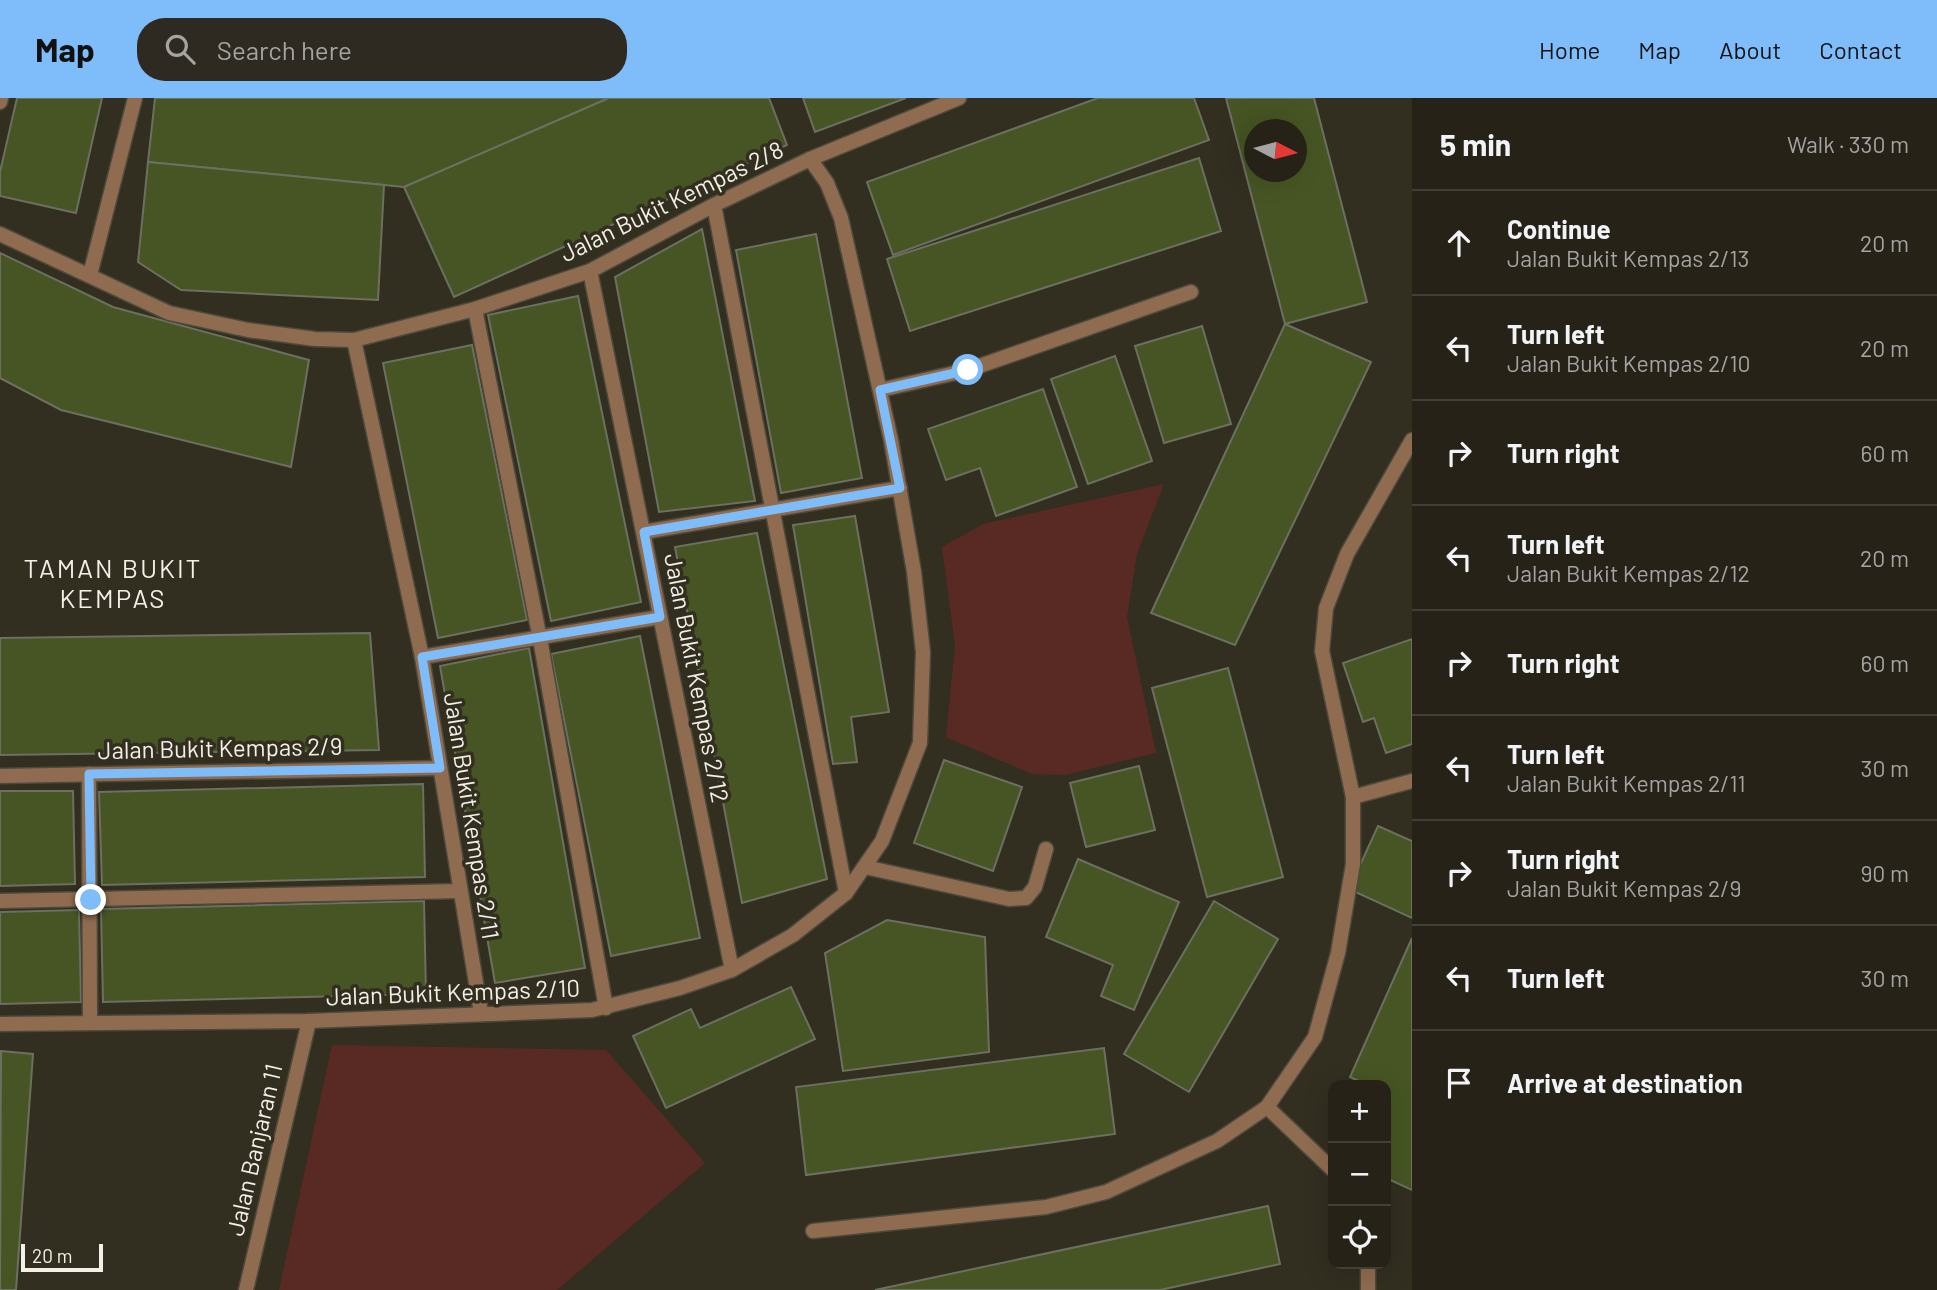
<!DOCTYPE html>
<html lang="en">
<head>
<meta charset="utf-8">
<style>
	body { margin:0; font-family:Barlow,sans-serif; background:#2e2a21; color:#f1f3f6 }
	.controls { position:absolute; right:21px; bottom:21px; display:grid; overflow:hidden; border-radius:14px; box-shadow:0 7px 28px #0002 }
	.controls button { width:63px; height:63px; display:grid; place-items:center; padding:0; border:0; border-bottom:2px solid #423f37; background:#262218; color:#f1f3f6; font:35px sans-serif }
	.compass { position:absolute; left:1244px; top:21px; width:63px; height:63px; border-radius:50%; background:#262218; box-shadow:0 7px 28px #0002; rotate:96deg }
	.scale { position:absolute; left:21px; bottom:18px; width:82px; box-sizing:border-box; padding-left:7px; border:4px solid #f3f0e7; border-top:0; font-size:19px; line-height:24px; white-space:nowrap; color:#f3f0e7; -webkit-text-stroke:5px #322e20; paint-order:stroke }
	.stop { position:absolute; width:21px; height:21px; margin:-16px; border:5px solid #7fbdfa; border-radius:50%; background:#fff }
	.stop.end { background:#7fbdfa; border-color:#fff; box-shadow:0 2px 7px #0008 }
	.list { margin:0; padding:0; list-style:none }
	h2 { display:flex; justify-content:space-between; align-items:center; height:91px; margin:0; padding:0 28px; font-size:30px }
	h2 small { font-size:23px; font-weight:400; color:#a4a4a2 }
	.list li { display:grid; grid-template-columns:46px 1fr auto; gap:21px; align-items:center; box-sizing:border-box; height:105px; padding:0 28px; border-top:2px solid #423f37 }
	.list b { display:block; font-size:26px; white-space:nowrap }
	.list p { margin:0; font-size:23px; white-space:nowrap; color:#a4a4a2 }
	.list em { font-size:23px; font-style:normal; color:#a4a4a2 }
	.icon { flex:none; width:38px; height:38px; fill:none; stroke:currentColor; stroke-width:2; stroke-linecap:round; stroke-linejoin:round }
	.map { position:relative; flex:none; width:1412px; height:1192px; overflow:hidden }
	header { display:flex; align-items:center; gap:42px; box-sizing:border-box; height:98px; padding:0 35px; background:#7fbdfa; color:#111 }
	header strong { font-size:33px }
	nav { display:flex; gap:38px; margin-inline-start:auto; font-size:24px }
	.search { width:490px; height:63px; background:#2e2a21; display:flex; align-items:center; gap:18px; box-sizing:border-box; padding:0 24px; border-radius:28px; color:#a4a4a2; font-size:26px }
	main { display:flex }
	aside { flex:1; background:#262218 }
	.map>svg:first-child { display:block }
	.green { fill:#592a23 }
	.building { fill:#465523; stroke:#6b7061; stroke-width:2; fill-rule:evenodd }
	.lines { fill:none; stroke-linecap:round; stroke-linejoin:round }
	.lane-casing { stroke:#4d493c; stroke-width:17 }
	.street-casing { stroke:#4d493c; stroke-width:17 }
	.lane { stroke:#8f6c4f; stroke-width:14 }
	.street { stroke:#8f6c4f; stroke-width:14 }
	.route { stroke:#7fbdfa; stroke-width:9 }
	.labels { text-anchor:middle; stroke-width:7; stroke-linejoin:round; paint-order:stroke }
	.street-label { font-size:24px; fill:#f3f0e7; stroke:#322e20 }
	.neighbourhood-label { font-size:26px; letter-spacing:2px; fill:#f3f0e7; stroke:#322e20 }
</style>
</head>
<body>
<header>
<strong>Map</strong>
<div class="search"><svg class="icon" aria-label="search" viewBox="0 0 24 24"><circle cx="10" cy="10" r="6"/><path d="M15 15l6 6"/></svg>Search here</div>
<nav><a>Home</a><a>Map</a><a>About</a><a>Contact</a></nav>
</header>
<main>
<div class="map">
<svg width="1412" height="1192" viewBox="0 0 1412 1192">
	<rect width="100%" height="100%" fill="#322e20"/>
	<g class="green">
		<path d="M1164,386l-27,70 -10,63 29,136 -91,22 -33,-1 -86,-37 9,-91 -13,-99 41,-23z"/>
		<path d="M332,947l274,5 99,113 -148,127h-278z"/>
	</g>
	<g class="building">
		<path d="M17,0h85l-26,115 -76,-17v-24z"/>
		<path d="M155,0h454l-205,89 -256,-25z"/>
		<path d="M609,0h160l18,47 -333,152 -50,-110z"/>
		<path d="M803,0h103l-91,34z"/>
		<path d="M1098,0h96l15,42 -316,115 -26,-73z"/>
		<path d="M1226,0h88l53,204 -82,22zM1254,32h42v42h-42z"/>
		<path d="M1199,60l22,73 -311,100 -23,-72z"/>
		<path d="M148,64l236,23 -6,115 -197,-10 -43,-28z"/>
		<path d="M702,131l53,272 -96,11 -44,-235z"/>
		<path d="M816,136l46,244 -81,15 -45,-243z"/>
		<path d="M0,155l113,54 196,53 -18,107 -230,-57 -61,-32z"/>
		<path d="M578,198l63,306 -90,19 -63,-306z"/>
		<path d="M1285,226l86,38 -136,283 -84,-32z"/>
		<path d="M1202,228l29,98 -67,19 -29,-97z"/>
		<path d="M472,247l55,275 -89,18 -55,-275z"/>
		<path d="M1115,258l37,105 -64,23 -37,-105z"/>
		<path d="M1043,291l34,98 -81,29 -16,-48 -34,12 -18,-51z"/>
		<path d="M855,418l34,196 -38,5 6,45 -24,2 -40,-239z"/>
		<path d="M757,435l70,346 -85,24 -67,-356z"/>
		<path d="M370,535l9,117 -379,5v-117z"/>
		<path d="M640,538l60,302 -89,18 -60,-302z"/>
		<path d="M1412,541v105l-26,9 -12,-35 -11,4 -20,-59z"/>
		<path d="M529,550l56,320 -90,15 -55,-317z"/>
		<path d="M1228,570l55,209 -76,20 -55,-209z"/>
		<path d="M944,662l78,27 -29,84 -79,-28z"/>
		<path d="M1139,668l16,64 -69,17 -16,-64z"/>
		<path d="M423,686l2,93 -323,8 -3,-93z"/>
		<path d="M0,693h73l2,93 -75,2z"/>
		<path d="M1378,728l34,15v77l-63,-29z"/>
		<path d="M1078,761l101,43 -45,108 -33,-14 12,-31 -67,-28z"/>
		<path d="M424,803l2,93 -323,8 -2,-93z"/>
		<path d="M1214,803l64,38 -89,153 -65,-38z"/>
		<path d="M79,812l2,92 -81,2v-92z"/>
		<path d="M887,822l98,17 4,115 -146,19 -18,-118z"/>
		<path d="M1412,840v252l-26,-12v-72l4,-10 -4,-2v-9h-19l-17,-8z"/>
		<path d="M791,889l24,52 -149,69 -33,-72 58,-27 9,19z"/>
		<path d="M1104,950l11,86 -309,41 -10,-88z"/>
		<path d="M1,953l32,3 -17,236h-16z"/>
		<path d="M1268,1108l12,58 -120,26h-285z"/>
	</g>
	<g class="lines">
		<defs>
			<g id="lane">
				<path d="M0,4l1,-4"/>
				<path d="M714,107l132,688"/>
				<path d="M475,211l65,330 66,369"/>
				<path d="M644,434l256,-44"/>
				<path d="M422,559l238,-40"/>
				<path d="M89,676l1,248"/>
				<path d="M0,803l460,-10"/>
			</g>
			<g id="street">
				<path d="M0,136l169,79 79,17 67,9 39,1 121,-31 115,-38 124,-66 96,-46 149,-61"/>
				<path d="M590,173l142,699"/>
				<path d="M90,177l45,-177"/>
				<path d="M354,242l68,317 59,356"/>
				<path d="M880,292l88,-20 223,-78"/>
				<path d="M0,678l440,-8"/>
				<path d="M1353,699l59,-16"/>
				<path d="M865,769l144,32 17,-1 9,-11 11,-38"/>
				<path d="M0,926l309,-3 283,-11 88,-22 52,-18 61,-35 53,-42 36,-52 38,-98 3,-91 -9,-80 -23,-132 -50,-222 -14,-35 -17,-24"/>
				<path d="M1267,1009l66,63"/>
				<path d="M813,1133l233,-24 60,-15 111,-51 50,-34 48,-70 23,-84 15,-89v-67l-31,-146 4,-43 21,-54 65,-114"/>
				<path d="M1368,1166v26"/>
				<path d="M246,1192l63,-269"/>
			</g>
		</defs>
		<use href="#lane" class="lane-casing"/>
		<use href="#street" class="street-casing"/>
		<use href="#lane" class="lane"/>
		<use href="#street" class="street"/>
	</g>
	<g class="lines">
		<path class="route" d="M91,802l-2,-126 351,-6 -18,-111 238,-40 -16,-85 256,-44 -20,-98 88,-20"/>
	</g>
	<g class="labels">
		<g class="street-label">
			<text transform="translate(672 104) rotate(-26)" y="8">Jalan Bukit Kempas 2/8</text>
			<text transform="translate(696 580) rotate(79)" y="8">Jalan Bukit Kempas 2/12</text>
			<text transform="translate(220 651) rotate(-1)" y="8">Jalan Bukit Kempas 2/9</text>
			<text transform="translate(471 718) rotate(81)" y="8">Jalan Bukit Kempas 2/11</text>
			<text transform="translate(453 895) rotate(-2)" y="8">Jalan Bukit Kempas 2/10</text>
			<text transform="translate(255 1052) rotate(-77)" y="8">Jalan Banjaran 11</text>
		</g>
		<g class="neighbourhood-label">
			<text x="113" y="480">TAMAN BUKIT<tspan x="113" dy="30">KEMPAS</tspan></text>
		</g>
	</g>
</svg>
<div class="controls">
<button>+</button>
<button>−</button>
<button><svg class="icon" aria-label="locate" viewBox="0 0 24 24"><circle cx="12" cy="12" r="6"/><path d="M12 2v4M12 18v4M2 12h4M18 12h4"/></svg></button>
</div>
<svg class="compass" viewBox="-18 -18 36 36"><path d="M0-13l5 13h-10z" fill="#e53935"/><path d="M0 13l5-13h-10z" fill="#a4a4a2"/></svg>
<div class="scale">20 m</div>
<div class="stop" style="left:968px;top:272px"></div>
<div class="stop end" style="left:91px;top:802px"></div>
</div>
<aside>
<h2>5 min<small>Walk · 330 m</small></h2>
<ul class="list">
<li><svg class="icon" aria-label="ahead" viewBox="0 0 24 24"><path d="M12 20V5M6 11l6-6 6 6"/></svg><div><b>Continue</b><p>Jalan Bukit Kempas 2/13</p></div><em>20 m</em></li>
<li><svg class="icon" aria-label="left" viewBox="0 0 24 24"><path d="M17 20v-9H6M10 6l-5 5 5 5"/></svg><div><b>Turn left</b><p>Jalan Bukit Kempas 2/10</p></div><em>20 m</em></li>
<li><svg class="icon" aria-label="right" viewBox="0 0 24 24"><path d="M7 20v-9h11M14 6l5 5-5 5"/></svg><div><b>Turn right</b></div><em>60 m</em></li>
<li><svg class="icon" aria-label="left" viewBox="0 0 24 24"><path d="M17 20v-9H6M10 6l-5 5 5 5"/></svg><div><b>Turn left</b><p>Jalan Bukit Kempas 2/12</p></div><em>20 m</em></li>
<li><svg class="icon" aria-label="right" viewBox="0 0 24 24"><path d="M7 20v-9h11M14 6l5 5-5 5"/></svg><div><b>Turn right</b></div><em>60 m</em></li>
<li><svg class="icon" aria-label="left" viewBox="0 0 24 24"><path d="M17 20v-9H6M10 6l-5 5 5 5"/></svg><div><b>Turn left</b><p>Jalan Bukit Kempas 2/11</p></div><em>30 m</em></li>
<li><svg class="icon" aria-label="right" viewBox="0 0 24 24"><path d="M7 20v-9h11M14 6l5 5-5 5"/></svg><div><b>Turn right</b><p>Jalan Bukit Kempas 2/9</p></div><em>90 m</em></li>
<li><svg class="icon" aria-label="left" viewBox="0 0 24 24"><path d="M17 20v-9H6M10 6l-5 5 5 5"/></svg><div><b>Turn left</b></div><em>30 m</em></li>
<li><svg class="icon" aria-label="arrive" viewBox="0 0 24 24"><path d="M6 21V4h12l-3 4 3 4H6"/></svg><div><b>Arrive at destination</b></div></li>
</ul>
</aside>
</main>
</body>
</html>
